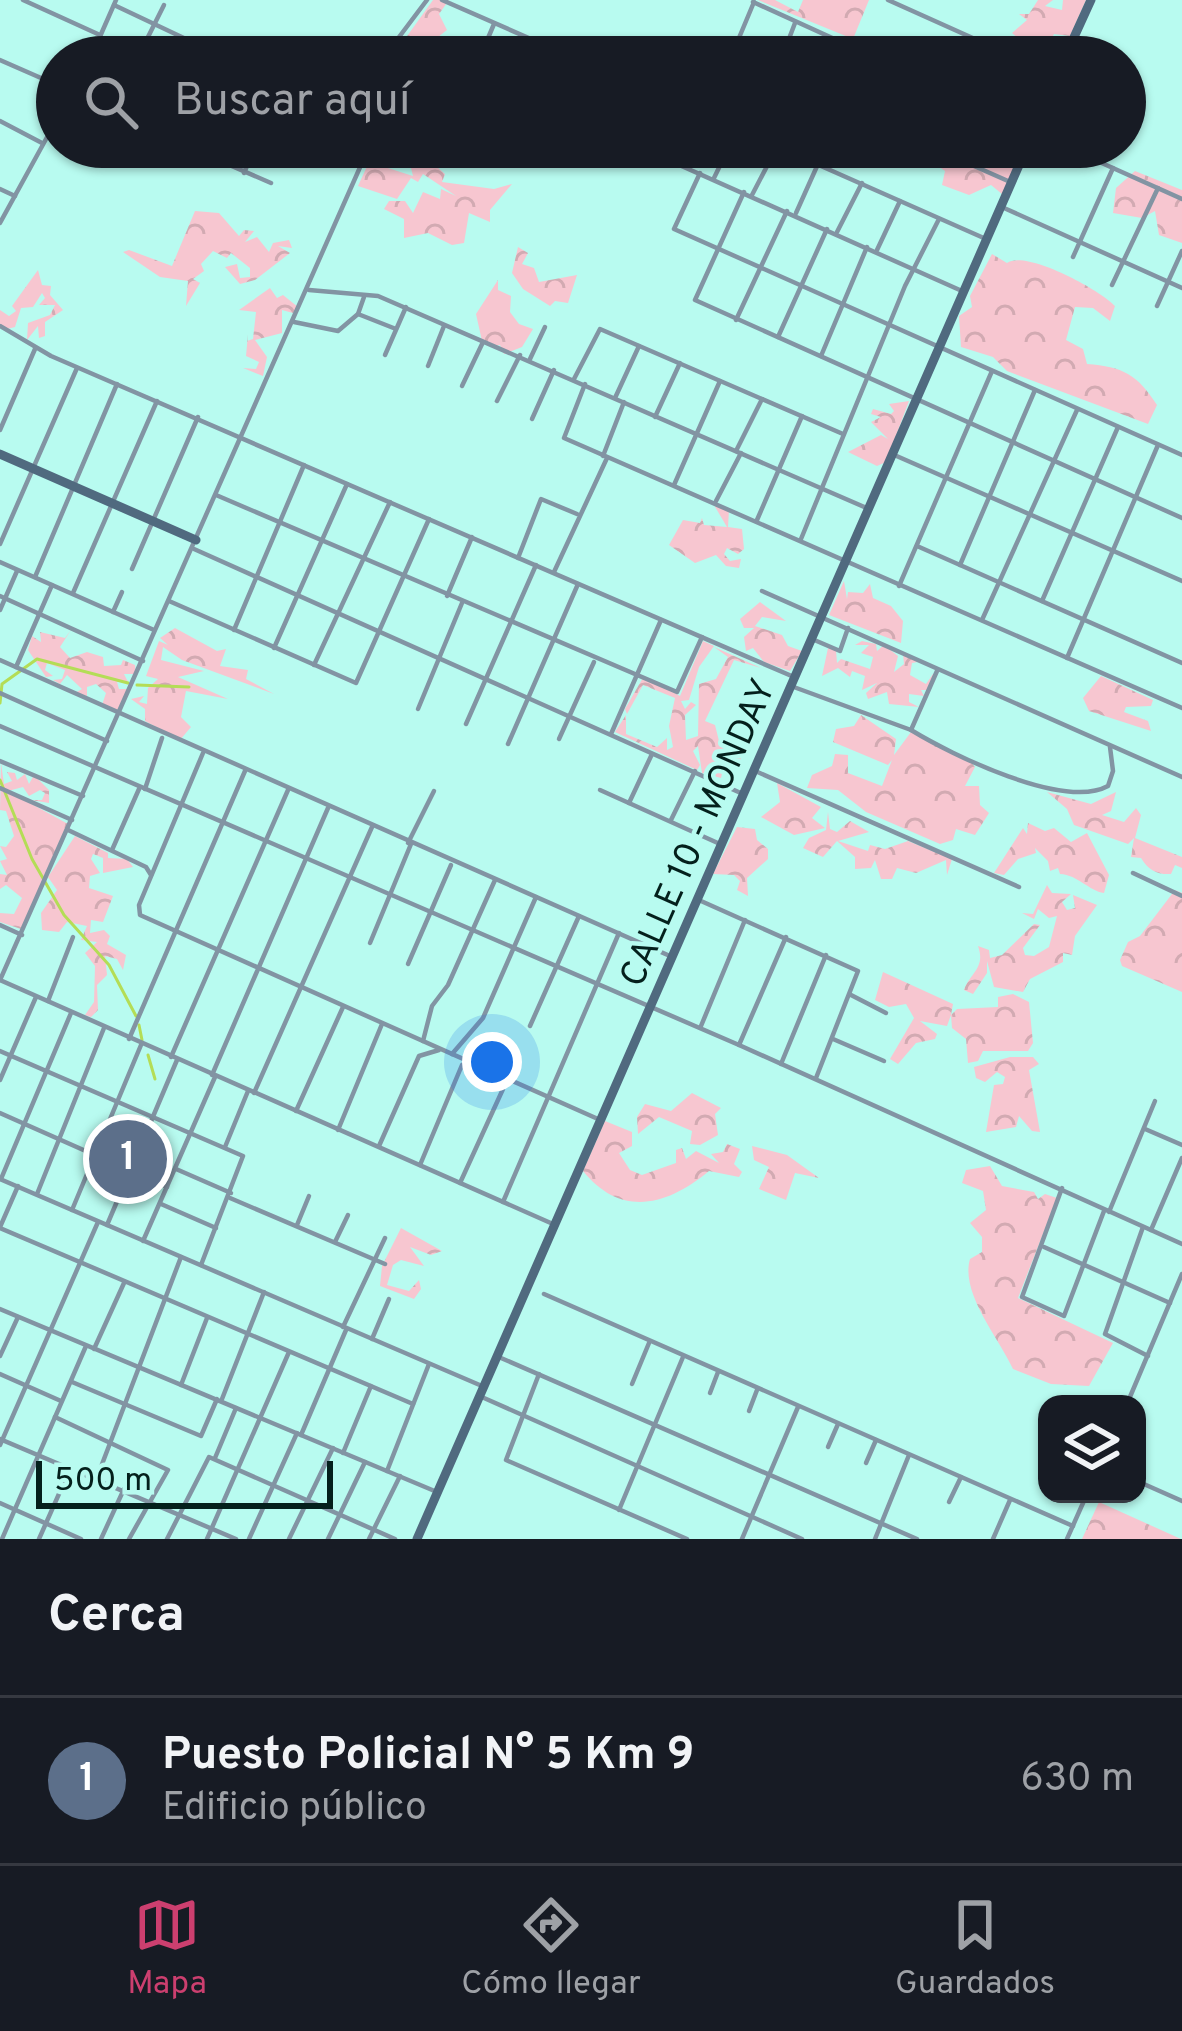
<!DOCTYPE html>
<html lang="es">
<head>
<meta charset="utf-8">
<style>
	body { margin:0; font-family:Overpass,sans-serif; background:#20242c; color:#f1f3f6 }
	.controls { position:absolute; right:36px; bottom:36px; display:grid; overflow:hidden; border-radius:24px; box-shadow:0 3px 9px #0004 }
	.controls button { width:108px; height:108px; display:grid; place-items:center; padding:0; border:0; border-bottom:3px solid #363941; background:#171b24; color:#f1f3f6; font:60px sans-serif }
	.scale { position:absolute; left:36px; bottom:30px; width:297px; box-sizing:border-box; padding-left:12px; border:6px solid #04201c; border-top:0; font-size:33px; line-height:42px; white-space:nowrap; color:#04201c; -webkit-text-stroke:9px #b8fbf0; paint-order:stroke }
	.you { position:absolute; left:492px; top:1062px; width:42px; height:42px; margin:-30px; border:9px solid #fff; border-radius:50%; background:#1a73e8; box-shadow:0 0 0 18px #1a73e833 }
	.badge { display:grid; place-items:center; width:78px; height:78px; border-radius:50%; background:#cc3f6f; color:#fff; font-size:39px; font-weight:700 }
	.pin { position:absolute; translate:-50% -50%; border:6px solid #fff; box-shadow:0 3px 12px #0006 }
	.list { margin:0; padding:0; list-style:none }
	h2 { display:flex; justify-content:space-between; align-items:center; height:156px; margin:0; padding:0 48px; font-size:51px }
	h2 small { font-size:39px; font-weight:400; color:#9ea1a6 }
	.list li { display:grid; grid-template-columns:78px 1fr auto; gap:36px; align-items:center; box-sizing:border-box; height:168px; padding:0 48px; border-top:3px solid #363941 }
	.list b { display:block; font-size:45px; white-space:nowrap }
	.list p { margin:0; font-size:39px; white-space:nowrap; color:#9ea1a6 }
	.list em { font-size:39px; font-style:normal; color:#9ea1a6 }
	.icon { flex:none; width:66px; height:66px; fill:none; stroke:currentColor; stroke-width:2; stroke-linecap:round; stroke-linejoin:round }
	.map { position:relative; flex:none; width:1182px; height:1539px; overflow:hidden }
	.search { position:absolute; background:#171b24; box-shadow:0 3px 9px #0004; left:36px; right:36px; top:36px; height:132px; display:flex; align-items:center; gap:30px; box-sizing:border-box; padding:0 42px; border-radius:66px; color:#9ea1a6; font-size:45px }
	.sheet { height:324px; background:#171b24 }
	nav { display:flex; justify-content:space-around; align-items:center; box-sizing:border-box; height:168px; border-top:3px solid #363941; background:#171b24; font-size:33px; color:#9ea1a6 }
	nav a { display:grid; justify-items:center; gap:6px }
	nav .on { color:#cc3f6f }
	.map>svg:first-child { display:block }
	.forest { fill:url(#forest-crowns) }
	.lines { fill:none; stroke-linecap:round; stroke-linejoin:round }
	.stream { stroke:#b4dd56; stroke-width:3 }
	.street { stroke:#8294a3; stroke-width:4.5 }
	.secondary { stroke:#506a7f; stroke-width:9 }
	.labels { text-anchor:middle; stroke-width:9; stroke-linejoin:round; paint-order:stroke }
	.street-label { font-size:36px; fill:#04201c; stroke:#b8fbf0 }
</style>
</head>
<body>
<div class="map">
<svg width="1182" height="1539" viewBox="0 0 1182 1539">
	<defs>
		<pattern id="forest-crowns" width="20" height="18" patternUnits="userSpaceOnUse" patternTransform="scale(3)"><rect width="20" height="18" fill="#f7c6d0"/><path d="M2 6a3 3 0 1 1 6 0M12 15a3 3 0 1 1 6 0" fill="none" stroke="#d2aab2"/></pattern>
	</defs>
	<rect width="100%" height="100%" fill="#b8fbf0"/>
	<g class="forest">
		<path d="M433,0h16l-10,14 8,16 -9,7 3,4 26,2 22,14h-97z"/>
		<path d="M758,0h17l23,12 5,-12h66l-16,39z"/>
		<path d="M1038,0h15l-8,6 17,4 1,-10h23l-16,36 -16,-2 -8,14h-9l-2,6 7,3 -50,-2 -5,-17 27,10 5,-9 -7,-6 15,-13 -8,-6h10z"/>
		<path d="M413,147h8l-4,11 11,1 17,15 -3,8 52,7 18,-5 -22,26v12l-21,-9 -5,30 -12,2 -24,-12 -24,5v-19l-20,-10 5,-8h16l8,12 10,-21 17,7 1,-10 15,7 -33,-22 -5,8 -7,-4 -14,21 -39,-13 11,-24 44,14 -2,-8 -11,-5z"/>
		<path d="M933,147h27l12,14 14,-4 17,8 16,-7 -17,36 -11,-9 -22,10 -27,-10 3,-14 -7,-5 2,-14z"/>
		<path d="M1135,171l47,19v53l-23,-8 -4,-24 -13,7 -29,-5 3,-25z"/>
		<path d="M195,211l24,2 20,23 5,-6 10,1 -9,11 12,-5 12,15 4,-9 16,-3 3,8 -14,-2 12,7 -35,27 -15,4 -15,-17 12,-3 3,14 10,-1v-9l-19,-15 -4,5 -14,-7 -12,13 3,7 -11,8 7,4 -14,23 2,-25 -28,-4 -37,-25 6,-2 43,16z"/>
		<path d="M518,247l10,6 -6,11 12,4 5,14 38,-7 -9,28 -13,-2 -5,5 -27,-17 -11,-16z"/>
		<path d="M992,254l15,9c18,-14 94,27 108,43l-5,15 -17,-13 -18,-1 -9,33 17,9 4,15c36,3 50,10 70,41l-9,19 -141,-53 -14,-14 -32,-10 -2,-31 13,-9 -2,-11z"/>
		<path d="M38,270l4,15 9,1 -1,9 13,15 -18,12v14l-6,2 -1,-12 -11,14 1,-17 22,-8 5,-10h-16l6,-7 -3,-5 -9,14 -12,1 -6,19 -8,2 -7,-3v-16l9,6 7,-5 -4,-5z"/>
		<path d="M498,280v10l13,6 -1,16 9,12 14,5 -11,18 -18,7 -4,-9 -9,2 -9,-6 -6,-27z"/>
		<path d="M270,288l7,10 6,-3 15,12 -5,6 -11,-3v23l-27,7 12,17 -4,19 -20,-8 13,1 3,-7 -13,-6 2,-22 -1,7 6,-2 3,-27 -17,-2z"/>
		<path d="M909,401l-23,61 -9,4 -29,-14 33,-17 7,4 -17,-17 10,-5 -10,-3 2,-5 18,5 3,-3 -5,-7z"/>
		<path d="M714,505l15,5 -1,17 14,2 2,20 -6,5 -11,-6 -3,6 6,7 11,-2 -2,9 -13,-2 -10,-11 -21,8 -26,-18 14,-25 17,3 2,-5 2,7 23,2z"/>
		<path d="M844,581l3,18 1,-7 15,1 7,-9 3,14 18,8 12,15 -2,22 -72,-28z"/>
		<path d="M760,602l26,19 -24,-4 -7,9 27,9 6,11 14,5 -12,20 -26,-9 -11,-14 -7,3 -2,-14 10,-9h-10l-4,-9z"/>
		<path d="M175,628l42,23 9,-2 -6,17 28,4 -2,9 28,15 -92,-34 -19,-13 -2,13 43,11 -26,6 50,22 -42,-8 -5,26 10,10 -11,13 -35,-19v-12l-14,-10 13,-3 -5,6 8,2 1,-16 10,-9 -12,-3 13,-35 9,4 -8,-7z"/>
		<path d="M71,630l-11,17 10,11 17,-6 16,5 1,9 17,-1 2,-5 12,5 1,9h-12l4,8h-11l2,7h9l-11,22 -15,-6 4,-12 -10,-9 -9,3v9l-12,-3 7,-4 -15,-14 -7,9 -7,-4 9,-1 3,-9 -18,-7 -2,7 8,6 -7,1 -18,-27 4,-14 9,6 -1,-10 25,6z"/>
		<path d="M703,641l11,5 -15,21 -10,33 -8,1 4,8 6,-7 5,3 -11,10 1,25 12,-4 1,-52 17,-5 12,-22 -14,-10 47,21 -27,-8 -29,61 10,4 5,20 27,1 -5,7 -13,-2 -1,5 13,2v8l-17,-1 -3,13 -19,-5 -4,-27 -5,5 7,14 -3,5 -82,-38 11,-17v19l31,13 10,-9v12l6,-3 -4,-21 6,-28 -32,-13 -16,29 -2,-5 19,-33 36,20z"/>
		<path d="M862,641l14,3 1,7 7,-6 14,11 -4,16 10,-8 -1,-10 20,7 -11,2 -2,12 16,9 7,-10h4l-9,16h-7l3,6 -15,-2v8l10,5 -30,-3 -2,-12 -19,7 -2,-6 11,-10 -15,7 3,-14 -13,-5 -2,6 -12,-9 -16,8 6,-28 8,2 1,13 4,-4 29,10 3,-12 -12,-4 8,-8h-14z"/>
		<path d="M1101,676l52,24 -2,6 -25,1 -2,5 24,9 3,10 -62,-20 -6,-13z"/>
		<path d="M861,715l35,24 -2,16 17,-23 59,29 5,6 -10,19h14l1,19 9,8 -14,22 -19,-6 -3,11 -13,4 -74,-32 -28,-22 -31,-2 5,-13 20,-9 3,-12 13,1v18l34,13 10,-26 -4,5 -55,-23 3,-13 18,-3z"/>
		<path d="M1,763l3,21 8,-3 -5,-9 8,1 2,7 8,-6 4,10 5,-9 15,15v13l-18,-3h11l3,-7 -5,-3 -11,6 -6,-9 -15,4 60,33 -47,105 -21,-7v-9l14,1 8,-16 -16,-13 -6,4v-15l7,1 -7,-14 7,-2 -7,-13 6,1 8,-11 -8,-25 -6,-1z"/>
		<path d="M777,783l44,24 -9,11 13,10 -31,7 -33,-18 19,-15z"/>
		<path d="M1047,792l44,12 25,-12 -5,19 -9,4 22,7 12,-14 5,7 -6,23 47,19v11l-7,-3 -4,9c-13,1 -23,-4 -30,-16l-10,-1 3,-19 -6,6 -54,-19 -7,-16z"/>
		<path d="M828,812l2,17 7,3 13,-11 19,11 -31,9 30,10 2,-6 15,4 23,-8 44,18 -5,16 -1,-15 -30,13 -19,-5 -5,11h-11l-6,-19 -4,8 -16,1v-12l-18,-16 -14,16 -20,-9 6,-10 17,-8z"/>
		<path d="M1028,823l17,8 9,-3 17,14 16,-9 22,42 -5,18c-15,-2 -26,-18 -44,-19l-2,-6 -8,3 -2,-10 -13,-13 1,5 -18,6 -14,16 -10,-2 29,-45 4,6z"/>
		<path d="M737,827l18,2 2,11 11,9v10l-21,19 1,18 -11,-6 3,-9 -6,-6 -21,-1z"/>
		<path d="M75,836l33,17v5l19,1 6,8 -30,6v-15l-10,-4 -2,5 9,14 -10,3 -1,12 24,8 -10,26 -12,-2 -1,13 14,-3 6,6 -3,8 19,11 -3,15 -6,-11 -12,-3 2,19 -10,10 1,25 -7,7 -6,-2 9,-13 1,-36 -10,-13 12,-11 -16,-2 6,-14 -20,-4 -8,10 -17,-2 -1,-17 16,-23 -9,-13z"/>
		<path d="M1047,885l5,8 19,1 -9,8 5,8 8,-2 -2,-13 24,10 -22,31 -3,19 -9,-2v9l-33,17 -7,13 -29,-5 -7,-26v12l-14,21 -9,-4c6,-17 22,-22 14,-44l11,4 1,8 12,-3 32,-31 6,1 -17,23 2,7 9,1 15,-9 8,-31 -8,2 -11,-9 -4,10 -12,-6 11,1z"/>
		<path d="M1175,890l7,3v99l-60,-26 -2,-6 8,-18 12,-6z"/>
		<path d="M883,972l70,32 -2,11 6,-6 41,-2v-10l15,-3 16,8 4,41 -5,8h-45l-5,10 -10,2 -2,-24 -14,-11 -1,-13 -4,11 -27,-5 17,13 -2,5 -19,4 -18,21 -8,-5 24,-41 -8,-14 -17,3 -14,-7z"/>
		<path d="M1010,1057h23l6,7 -10,6 11,62 -8,-1 -13,-15 -3,11 -30,5 8,-47 9,-1 2,-7 -8,-5 -12,10 -9,-4 -2,-11z"/>
		<path d="M692,1093l29,15 -6,6 3,21 -18,10 -10,-1 2,-13 -33,-14 -21,17 -1,-17 8,-13 26,7z"/>
		<path d="M605,1121l27,11v14l-13,7 11,17 12,5 34,-12v-13l6,-2 4,11 10,-8 23,12 -8,-9 12,-2 4,-8 13,5 -6,15 8,8 -3,5 -30,-6c-42,35 -88,47 -126,0z"/>
		<path d="M752,1146l35,9 32,23 -24,-5 -9,27 -27,-11 10,-22 -15,-7z"/>
		<path d="M990,1166l12,20 32,6 4,7 7,-5 12,4 -39,100 95,45 -24,43 -38,-2 -38,-15c-14,-31 -53,-76 -43,-110l12,-7v-15l-12,-14 16,-13 -3,-19 -21,-8 4,-13z"/>
		<path d="M401,1228l41,23 -11,4 -21,-8 14,19 -23,-6 -8,5 -6,20 22,6 10,-11 2,9 -7,10 -34,-13 2,-20z"/>
		<path d="M1099,1502l82,37h1h-100z"/>
	</g>
	<g class="lines">
		<g class="stream">
			<path d="M137,685l52,2"/>
			<path d="M0,703l2,-19 35,-25 91,24"/>
			<path d="M0,780l32,79 32,56 45,50 27,51"/>
			<path d="M139,1025l3,15"/>
			<path d="M148,1055l7,24"/>
		</g>
		<g class="street">
			<path d="M23,0l77,35"/>
			<path d="M442,0l130,57"/>
			<path d="M888,0l127,57"/>
			<path d="M753,2l121,55"/>
			<path d="M114,5l110,52"/>
			<path d="M100,38l45,19"/>
			<path d="M91,57l25,-57"/>
			<path d="M138,57l26,-52"/>
			<path d="M384,57l43,-57"/>
			<path d="M480,57l14,-33"/>
			<path d="M529,57l7,-15"/>
			<path d="M731,57l23,-55"/>
			<path d="M782,57l13,-34"/>
			<path d="M831,57l6,-16"/>
			<path d="M0,60l57,25"/>
			<path d="M0,121l42,22"/>
			<path d="M188,147l83,36"/>
			<path d="M344,147l20,9"/>
			<path d="M639,147l323,144"/>
			<path d="M778,147l208,92"/>
			<path d="M931,147l77,34"/>
			<path d="M1066,147l116,52"/>
			<path d="M682,165l8,-18"/>
			<path d="M244,173l11,-26"/>
			<path d="M700,173l-26,56 508,226"/>
			<path d="M714,178l15,-31"/>
			<path d="M0,189l15,7"/>
			<path d="M744,192l-49,108 487,218"/>
			<path d="M752,195l25,-48"/>
			<path d="M1004,208l178,80"/>
			<path d="M796,213l22,-49"/>
			<path d="M0,223l57,-104"/>
			<path d="M837,232l25,-49"/>
			<path d="M877,250l23,-49"/>
			<path d="M1073,257l40,-89"/>
			<path d="M1112,285l46,-97"/>
			<path d="M309,290l69,6 491,213"/>
			<path d="M1157,306l25,-55"/>
			<path d="M358,314l38,15"/>
			<path d="M736,320l51,-109"/>
			<path d="M294,322l44,9 20,-17 6,-17"/>
			<path d="M0,326l51,30 743,321"/>
			<path d="M778,337l49,-108"/>
			<path d="M385,355l21,-48"/>
			<path d="M821,356l46,-109"/>
			<path d="M530,359l15,-32"/>
			<path d="M428,366l16,-40"/>
			<path d="M574,379l26,-50 243,105"/>
			<path d="M585,384l-21,54 618,270"/>
			<path d="M462,386l21,-44"/>
			<path d="M615,398l24,-52"/>
			<path d="M497,401l23,-46"/>
			<path d="M655,417l25,-54"/>
			<path d="M532,419l22,-49"/>
			<path d="M0,430l35,-81"/>
			<path d="M736,451l26,-52"/>
			<path d="M892,454l290,127"/>
			<path d="M603,456l21,-54"/>
			<path d="M674,485l46,-104"/>
			<path d="M216,495l461,197 25,-55"/>
			<path d="M716,501l25,-48"/>
			<path d="M757,520l45,-104"/>
			<path d="M801,539l104,-253 34,-67"/>
			<path d="M0,544l77,-176"/>
			<path d="M917,546l265,117"/>
			<path d="M194,549l549,245"/>
			<path d="M518,558l23,-59 36,15"/>
			<path d="M0,562l154,68"/>
			<path d="M960,565l75,-175"/>
			<path d="M132,569l66,-152"/>
			<path d="M554,572l53,-114"/>
			<path d="M35,577l82,-193"/>
			<path d="M899,586l93,-215"/>
			<path d="M762,591l420,186"/>
			<path d="M73,593l84,-192"/>
			<path d="M0,596l143,65"/>
			<path d="M447,596l25,-59"/>
			<path d="M169,601l187,82 73,-164"/>
			<path d="M1042,601l76,-174"/>
			<path d="M0,610l17,-39"/>
			<path d="M113,612l9,-20"/>
			<path d="M982,620l95,-210"/>
			<path d="M234,630l70,-165"/>
			<path d="M812,639l28,12 8,-23"/>
			<path d="M274,648l73,-164"/>
			<path d="M1067,658l91,-213"/>
			<path d="M0,660l670,296"/>
			<path d="M314,665l76,-163"/>
			<path d="M16,667l36,-82"/>
			<path d="M791,686l120,44 26,-59"/>
			<path d="M0,693l107,48"/>
			<path d="M418,709l44,-106"/>
			<path d="M466,724l70,-159"/>
			<path d="M0,726l739,319 443,199"/>
			<path d="M911,730c41,25 153,80 197,56l5,-15 -3,-24"/>
			<path d="M611,734l50,-114"/>
			<path d="M559,739l35,-77"/>
			<path d="M508,744l70,-160"/>
			<path d="M203,753l-64,152 1,10 458,204"/>
			<path d="M0,761l83,35"/>
			<path d="M753,770l266,117"/>
			<path d="M0,788l72,32"/>
			<path d="M145,789l17,-51"/>
			<path d="M600,790l120,54"/>
			<path d="M629,803l23,-49"/>
			<path d="M671,820l24,-49"/>
			<path d="M68,830l78,37 5,8"/>
			<path d="M408,843l26,-52"/>
			<path d="M112,850l27,-61"/>
			<path d="M1133,873l49,23"/>
			<path d="M701,901l157,70 -42,107"/>
			<path d="M0,925l22,10"/>
			<path d="M370,943l41,-99"/>
			<path d="M408,964l43,-99"/>
			<path d="M0,980l369,-833"/>
			<path d="M0,980l553,244"/>
			<path d="M851,995l35,18"/>
			<path d="M48,1001l25,-64"/>
			<path d="M530,1026l49,-110"/>
			<path d="M701,1026l44,-106"/>
			<path d="M129,1039l116,-268"/>
			<path d="M833,1039l51,22"/>
			<path d="M423,1041l9,-35 16,-21 47,-105"/>
			<path d="M739,1045l47,-108"/>
			<path d="M0,1051l243,105 -42,109"/>
			<path d="M452,1054l31,-36 53,-121"/>
			<path d="M171,1057l117,-267"/>
			<path d="M781,1064l45,-109"/>
			<path d="M212,1075l116,-267"/>
			<path d="M0,1080l36,-83"/>
			<path d="M254,1093l118,-266"/>
			<path d="M296,1111l47,-104"/>
			<path d="M0,1113l167,74"/>
			<path d="M1145,1129l37,16"/>
			<path d="M338,1130l44,-106"/>
			<path d="M379,1146l40,-90 20,-6"/>
			<path d="M225,1147l23,-56"/>
			<path d="M420,1165l42,-100 9,-3"/>
			<path d="M176,1169l55,24"/>
			<path d="M0,1179l482,207"/>
			<path d="M1,1179l70,-166"/>
			<path d="M460,1183l43,-94 -2,-11"/>
			<path d="M1062,1188l-40,109 42,19 40,-105"/>
			<path d="M37,1194l67,-166"/>
			<path d="M230,1198l155,66"/>
			<path d="M503,1202l116,-269"/>
			<path d="M161,1204l55,24"/>
			<path d="M72,1210l69,-165"/>
			<path d="M1109,1212l46,-111"/>
			<path d="M107,1225l70,-165"/>
			<path d="M297,1225l12,-29"/>
			<path d="M0,1227l18,-41"/>
			<path d="M1143,1227l-38,107 43,22"/>
			<path d="M0,1228l413,176"/>
			<path d="M1151,1230l31,-72"/>
			<path d="M143,1241l72,-164"/>
			<path d="M335,1242l13,-27"/>
			<path d="M1044,1247l126,56"/>
			<path d="M544,1294l529,232"/>
			<path d="M0,1309l437,183"/>
			<path d="M343,1327l42,-89"/>
			<path d="M372,1339l17,-40"/>
			<path d="M94,1349l30,-66"/>
			<path d="M0,1356l18,-39"/>
			<path d="M501,1358l416,181"/>
			<path d="M0,1374l61,27"/>
			<path d="M539,1374l-33,86 181,79"/>
			<path d="M72,1382l129,54 16,-37"/>
			<path d="M632,1384l17,-41"/>
			<path d="M181,1385l26,-67"/>
			<path d="M710,1393l8,-21"/>
			<path d="M484,1398l318,141"/>
			<path d="M222,1399l42,-107"/>
			<path d="M1127,1404l55,-130"/>
			<path d="M749,1411l8,-21"/>
			<path d="M55,1417l113,53 -39,69"/>
			<path d="M301,1435l45,-105"/>
			<path d="M0,1439l236,100"/>
			<path d="M0,1445l98,-223"/>
			<path d="M828,1447l10,-23"/>
			<path d="M343,1453l28,-67"/>
			<path d="M215,1458l21,-50"/>
			<path d="M866,1463l10,-23"/>
			<path d="M387,1471l42,-107"/>
			<path d="M96,1480l85,-223"/>
			<path d="M1137,1481l45,20"/>
			<path d="M949,1502l12,-25"/>
			<path d="M0,1503l81,36"/>
			<path d="M619,1510l64,-153"/>
			<path d="M2,1539l84,-193"/>
			<path d="M39,1539l31,-70"/>
			<path d="M101,1539l23,-50"/>
			<path d="M167,1539l42,-82 186,82"/>
			<path d="M207,1539l82,-187"/>
			<path d="M249,1539l48,-106"/>
			<path d="M289,1539l44,-91"/>
			<path d="M328,1539l37,-77"/>
			<path d="M369,1539l31,-63"/>
			<path d="M742,1539l56,-132"/>
			<path d="M875,1539l34,-84"/>
			<path d="M993,1539l17,-39"/>
			<path d="M1067,1539l20,-45"/>
		</g>
		<g class="secondary">
			<path d="M1065,57l26,-57"/>
			<path d="M0,454l196,86"/>
			<path d="M417,1539l610,-1392"/>
		</g>
	</g>
	<g class="labels">
		<g class="street-label">
			<text transform="translate(696 832) rotate(-66)" y="13">CALLE 10 - MONDAY</text>
		</g>
	</g>
</svg>
<div class="controls">
<button><svg class="icon" aria-label="layers" viewBox="0 0 24 24"><path d="M12 4l9 5-9 5-9-5zM3 14l9 5 9-5"/></svg></button>
</div>
<div class="scale">500 m</div>
<div class="you"></div>
<div class="pin badge" style="left:128px;top:1159px;background:#5c6f8a">1</div>
<div class="search"><svg class="icon" aria-label="search" viewBox="0 0 24 24"><circle cx="10" cy="10" r="6"/><path d="M15 15l6 6"/></svg>Buscar aquí</div>
</div>
<section class="sheet">
<h2>Cerca<small></small></h2>
<ul class="list">
<li><span class="badge" style="background:#5c6f8a">1</span><div><b>Puesto Policial N° 5 Km 9</b><p>Edificio público</p></div><em>630 m</em></li>
</ul>
</section>
<nav>
<a class="on"><svg class="icon" aria-label="map" viewBox="0 0 24 24"><path d="M3 6l6-2 6 2 6-2v14l-6 2-6-2-6 2zM9 4v14M15 6v14"/></svg>Mapa</a>
<a><svg class="icon" aria-label="directions" viewBox="0 0 24 24"><path d="M12 3l9 9-9 9-9-9zM9 14v-3h6M13 9l2 2-2 2"/></svg>Cómo llegar</a>
<a><svg class="icon" aria-label="saved" viewBox="0 0 24 24"><path d="M7 4h10v16l-5-4-5 4z"/></svg>Guardados</a>
</nav>
</body>
</html>
